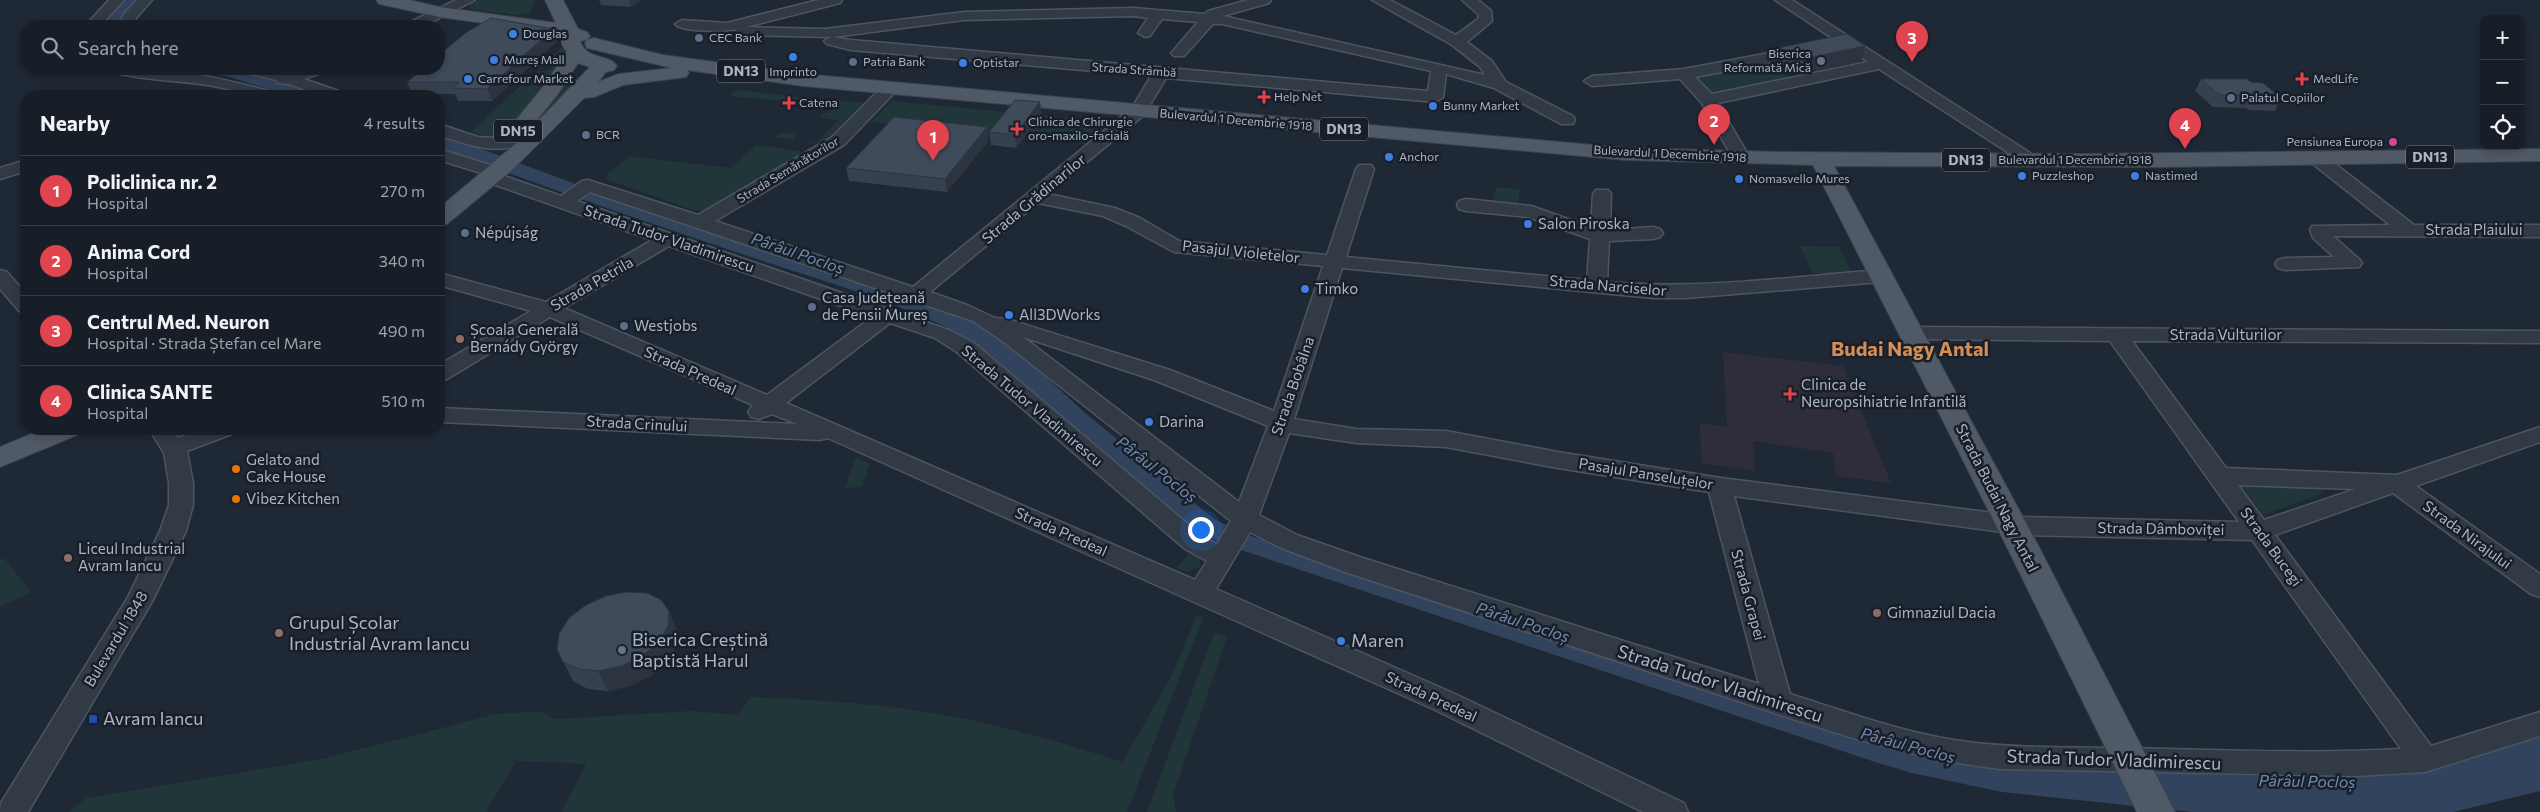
<!DOCTYPE html>
<html lang="en">
<head>
<meta charset="utf-8">
<style>
	body { margin:0; font-family:Commissioner,sans-serif; background:#202730; color:#f1f3f6 }
	.controls { position:absolute; right:15px; top:15px; display:grid; overflow:hidden; border-radius:10px; box-shadow:0 2px 8px #0003 }
	.controls button { width:45px; height:45px; display:grid; place-items:center; padding:0; border:0; border-bottom:1px solid #363c45; background:#171e28; color:#f1f3f6; font:25px sans-serif }
	.you { position:absolute; left:1200px; top:529px; width:18px; height:18px; margin:-12px; border:4px solid #fff; border-radius:50%; background:#1a73e8; box-shadow:0 0 0 8px #1a73e833 }
	.badge { display:grid; place-items:center; width:32px; height:32px; border-radius:50%; background:#8c9099; color:#fff; font-size:16px; font-weight:700 }
	.pin { position:absolute; translate:-50% -41px; filter:drop-shadow(0 1px 2px #0008) }
	.pin::after { content:''; position:absolute; top:26px; width:18px; height:15px; background:inherit; clip-path:polygon(0 0,100% 0,50% 100%) }
	.list { margin:0; padding:0; list-style:none }
	h2 { display:flex; justify-content:space-between; align-items:center; height:65px; margin:0; padding:0 20px; font-size:21px }
	h2 small { font-size:16px; font-weight:400; color:#9ea2a8 }
	.list li { display:grid; grid-template-columns:32px 1fr auto; gap:15px; align-items:center; box-sizing:border-box; height:70px; padding:0 20px; border-top:1px solid #363c45 }
	.list b { display:block; font-size:19px; white-space:nowrap }
	.list p { margin:0; font-size:16px; white-space:nowrap; color:#9ea2a8 }
	.list em { font-size:16px; font-style:normal; color:#9ea2a8 }
	.icon { flex:none; width:28px; height:28px; fill:none; stroke:currentColor; stroke-width:2; stroke-linecap:round; stroke-linejoin:round }
	.map { position:relative; flex:none; width:2540px; height:812px; overflow:hidden }
	.search { position:absolute; background:#171e28; box-shadow:0 2px 8px #0003; left:20px; top:20px; width:425px; height:55px; display:flex; align-items:center; gap:12px; box-sizing:border-box; padding:0 18px; border-radius:20px; color:#9ea2a8; font-size:19px }
	.panel { position:absolute; background:#171e28; box-shadow:0 2px 8px #0003; left:20px; top:90px; width:425px; height:345px; border-radius:20px }
	.map>svg:first-child { display:block }
	.medical { fill:#2f2d3a }
	.green { fill:#213638 }
	.water { fill:#31435d }
	.lines { fill:none; stroke-linecap:round; stroke-linejoin:round }
	.minor-casing { stroke:#4c5561; stroke-width:3 }
	.major-casing { stroke:#3b4350; stroke-width:2 }
	.minor { fill:#323a46; fill-rule:evenodd }
	.major { fill:#505966; fill-rule:evenodd }
	.wall { fill:#36404e }
	.shaded-wall { fill:#2c3440 }
	.building { fill:#3f4b5b; stroke:#2c3440 }
	.shop-dot { fill:#3f7fe0; stroke:#181f2a; stroke-width:2 }
	.service-dot { fill:#5c6f8a; stroke:#181f2a; stroke-width:2 }
	.worship-dot { fill:#6b7280; stroke:#181f2a; stroke-width:2 }
	.health-dot { fill:#e0444e; stroke:#181f2a; stroke-width:2 }
	.hotel-dot { fill:#d1479c; stroke:#181f2a; stroke-width:2 }
	.education-dot { fill:#8d6e63; stroke:#181f2a; stroke-width:2 }
	.food-dot { fill:#e8710a; stroke:#181f2a; stroke-width:2 }
	.transit-dot { fill:#1a4fb4; stroke:#181f2a; stroke-width:2 }
	.labels { text-anchor:middle; stroke-width:5; stroke-linejoin:round; paint-order:stroke }
	.far-poi-label { font-size:12px; fill:#acb5c3; stroke:#181f2a; text-anchor:start }
	.far-street-label { font-size:12px; fill:#acb5c3; stroke:#181f2a }
	.shield { fill:#181f2a; stroke:#808895; stroke-width:1 }
	.shield-label { font-size:14px; font-weight:bold; fill:#acb5c3 }
	.street-label { font-size:15px; fill:#acb5c3; stroke:#181f2a }
	.poi-label { font-size:15px; fill:#acb5c3; stroke:#181f2a; text-anchor:start }
	.water-label { font-size:16px; font-style:italic; fill:#738bad; stroke:#181f2a }
	.near-poi-label { font-size:18px; fill:#acb5c3; stroke:#181f2a; text-anchor:start }
	.near-street-label { font-size:18px; fill:#acb5c3; stroke:#181f2a }
	.district-label { font-size:20px; font-weight:bold; fill:#d48e56; stroke:#181f2a }
</style>
</head>
<body>
<div class="map">
<svg width="2540" height="812" viewBox="0 0 2540 812">
	<rect width="100%" height="100%" fill="#1f2835"/>
	<path class="medical" d="M1723,352l120,14 48,117 -55,-7 -3,-23 -80,-12 2,30 -54,-8 -1,-40 27,4z"/>
	<g class="green">
		<path d="M479,0h56l-5,13 -15,2 -45,-6 -2,-3z"/>
		<path d="M566,43l3,8 -4,8 -57,74c-13,9 -24,4 -37,-1l65,-61h12l8,-7 -11,-1z"/>
		<path d="M1763,61l30,19 -84,17 -20,-21z"/>
		<path d="M589,72l-61,58c18,-24 32,-48 61,-58z"/>
		<path d="M736,90l128,13 -40,39 -10,1 -40,-6 8,-5 15,2 -5,6 25,2 22,-22 -19,-2 4,-5h4l7,-7 -106,-10z"/>
		<path d="M892,101l114,11 -19,23 -116,-13z"/>
		<path d="M1042,115l65,7 2,1 -23,22 -57,-13z"/>
		<path d="M756,145l49,7 -99,58h-13l-87,-31 1,-5 22,-18 102,12z"/>
		<path d="M1496,187l24,2 -3,18 -25,-2z"/>
		<path d="M1800,246l39,1 13,27 -39,-1z"/>
		<path d="M856,457l14,7 -8,23 -17,1z"/>
		<path d="M2241,485l73,2 10,6 -61,22z"/>
		<path d="M1192,550l8,8v9l-14,5 -10,-4z"/>
		<path d="M4,558l27,34 -31,15v-47z"/>
		<path d="M1197,615l6,3 -76,194h-566l25,-48 -70,-3 -30,51h-418l18,-14 236,-39 174,-45 43,-3 17,8 135,-8 46,4 14,-18c69,3 138,7 205,20 57,11 111,27 166,45l47,-81z"/>
		<path d="M1214,633l13,4 -54,158 3,17h-29z"/>
	</g>
	<g class="water">
		<path d="M121,0h18l-13,14 -6,12h-20z"/>
		<path d="M157,69h86l88,27h-40l-65,-20z"/>
		<path d="M439,133l150,56 366,125 29,13 23,14 77,71 130,107 34,16 521,171 336,65 221,7 88,-4 126,-37v54l-87,21h-261l-190,-20 -90,-19 -34,-10 -631,-211 -41,-16 -20,-14 -40,-31 -170,-148c-64,-38 -151,-61 -222,-85 -106,-35 -211,-72 -315,-110z"/>
	</g>
	<g class="lines">
		<defs>
			<g id="minor">
				<path d="M109,0h15l-24,26h-15z"/>
				<path d="M137,0h15l-16,18 -3,8h-14l5,-12z"/>
				<path d="M456,0h19l-51,26h-18l2,-3z"/>
				<path d="M818,0h24l-2,3 -94,24 79,2 139,-17 169,-4 72,6 3,-3 40,-11h23l-2,3 -46,13 262,59 -5,-8 -28,-22 -80,-45h18l66,35 22,-16 1,-4 -17,-15h16l13,11 1,10 -25,21 25,19 14,21 67,34 2,4 -2,4h-12l-67,-36 -48,-14 -3,23 -8,5 -269,-24 -22,37 -96,79 67,14 25,10 39,23 148,14 29,-86 3,-4h12l3,4 -28,88 241,23 3,-41 -62,-22 -62,-6 -7,-2 -2,-4 2,-4 7,-2 65,7 60,21 2,-33 3,-4h12l3,4 -1,36 43,-3 7,2 3,4 -3,4 -7,2 -44,2 -2,41c91,8 183,-5 274,-12l7,2 3,4 -3,4 -7,2 -195,16h-33l-311,-30 -48,151 62,10 90,2 112,21 163,26 304,39 214,5 -129,-181 -199,-2 -7,-2 -4,-4 4,-4 7,-2 629,4v12l-408,-2 94,127 171,7 143,-48v15l-124,44 124,88v23l-9,-3 -138,-101 -118,42 156,211 109,-34v24l-115,36 -69,4 -355,-7c-100,-11 -192,-45 -287,-76 -123,-41 -246,-81 -369,-121l-66,-25 -29,-15 -34,57 237,104 231,110 4,9h-45l-210,-103 -605,-271 -8,2 -381,-18v-14l358,16 -25,-10 -13,5 -8,-2 -3,-5 5,-7 -203,-88 -103,62 -8,2v-16l92,-54 -92,-26v-12l107,29 106,-62 -165,-58 -3,-4 3,-4h12l62,22 21,-15 6,-1 110,35 134,-78 51,-51h12l2,3 -2,3 -51,53 -129,76 198,66 219,-179 19,-32 -300,-26 -24,-6 -3,-3 7,-4 -89,-2 -5,-1 -1,-5c-11,3 -55,3 -61,-5l7,-4 45,3zM1133,16l15,2 -10,15 7,4 5,-1 12,-17 36,3 -24,28 -3,3 3,3h10l29,-32h9l209,47 -3,20 -577,-51 -18,-3 131,-17zM590,192l383,129 32,22 226,178 -14,23 -14,-7 -229,-194 -25,-13 -372,-129zM1038,203l65,13 23,10 48,26 149,14 -49,145 -104,-41 -163,-51 -12,-1 -28,-13 -37,-13zM669,246l203,71 -105,78 -203,-87zM890,323l45,15 23,15 227,196 22,12 -12,19 -409,-177zM1023,337l131,43 114,46 -29,76zM1289,433l67,10 90,4 112,21 151,24 50,192 -396,-126 -66,-23 -38,-20zM2238,485l118,4 -92,31zM1734,496l291,39 227,5 149,209c-91,5 -182,1 -273,-1 -58,-1 -117,1 -174,-8 -56,-9 -110,-29 -164,-46z"/>
				<path d="M1775,0h17l249,160 -3,4h-12l-147,-95 -161,34 32,55 -3,4h-12l-34,-60 -21,-23 -88,7 -8,-5 8,-5 92,-7 122,-23 8,5 -8,5 -111,21 17,17 156,-32z"/>
				<path d="M110,69c56,-4 112,9 166,24l2,3c-23,2 -42,-6 -65,-10 -33,-6 -67,-5 -101,-14z"/>
				<path d="M242,69h28l19,4 14,-4h23l-2,3 -20,7 40,14 2,3h-23l-34,-12 -11,-1 -2,-3 -32,-8z"/>
				<path d="M439,124l39,13 36,2 3,4 -3,4c-26,6 -51,-4 -75,-12z"/>
				<path d="M439,149l51,16 3,4 -3,4 -6,1 -45,-14z"/>
				<path d="M2319,155l6,1 89,69h126v12l-207,-1 26,23 3,4 -3,4 -74,3 -7,-2 -3,-4 3,-4 7,-2 49,-1 -21,-19 -3,-8 2,-4 78,-1 -77,-61 -3,-4 3,-4z"/>
				<path d="M26,160v11l-26,8v-11z"/>
				<path d="M0,270l7,2 19,22v19l-7,-2 -19,-22z"/>
				<path d="M149,429h23l6,9 24,-9h33l-3,5 -45,17 6,32v22l-7,26 -33,69 -125,212h-28l1,-9 127,-206 32,-66 9,-26v-22l-5,-30z"/>
			</g>
			<g id="major">
				<path d="M376,0h33l31,7 116,16 -11,-23h18l15,29 9,3 3,4 -3,4 -7,1c7,20 28,12 37,25l-3,4 -8,2 -8,10 21,-8 53,-6 -85,-20 -2,-4 2,-4 7,-2 69,17 140,19 823,74 154,4 306,2 454,-5v12l-379,6 -327,-1 206,383 135,263h-38l-129,-263 -195,-384 -187,-5 -823,-74 -116,-16 2,3 -3,4 -63,8 -29,12 -10,1 -73,73 -64,53 -8,2v-18l80,-67 -13,-1 -3,-4 40,-49 24,-35 -5,-7 -1,-9 -12,-4 -109,-15 -61,-13zM578,63l12,4 -67,70 34,-42z"/>
				<path d="M43,429h38l-4,6 -77,32v-20z"/>
			</g>
		</defs>
		<use href="#minor" class="minor-casing"/>
		<use href="#major" class="major-casing"/>
		<use href="#minor" class="minor"/>
		<use href="#major" class="major"/>
	</g>
	<g class="wall">
		<path d="M599,0h42l-10,7 -30,-2z"/>
		<path d="M553,29l4,12 -65,60h-34l-3,-7h-43l-5,-12z"/>
		<path d="M1865,46l-4,16 -57,11 -30,-10 4,-15z"/>
		<path d="M2201,79l50,3 30,16 -6,13 -26,-1 -3,-2 -33,-1 -18,-16z"/>
		<path d="M1042,115l-26,33 -25,-3 -2,-13z"/>
		<path d="M989,140l-42,52 -98,-11 -3,-13z"/>
		<path d="M669,611l8,20 -1,15 -9,15 -16,15 -21,10 -22,5 -20,-2 -15,-8 -16,-32z"/>
	</g>
	<g class="shaded-wall">
		<path d="M629,0h12l-10,7z"/>
		<path d="M553,29l4,12 -65,60 -5,-12z"/>
		<path d="M1865,46l-4,16 -57,11 4,-15z"/>
		<path d="M1040,102l2,13 -26,33 -1,-13z"/>
		<path d="M987,127l2,13 -42,52 -2,-13z"/>
		<path d="M669,611l8,20 -1,15 -9,15 -16,15 -21,10 -22,5 -10,-20z"/>
	</g>
	<g class="building">
		<path d="M491,18l62,11 -66,60 -34,-1 7,-6h-53l16,-13h16v-14l28,-23z"/>
		<path d="M1846,34l19,12 -57,12 -30,-10z"/>
		<path d="M2201,79h46l4,3 12,1 18,15h-26l-3,-3h-33z"/>
		<path d="M1015,100l25,2 -25,33 -26,-3z"/>
		<path d="M894,117l93,10 -42,52 -99,-11z"/>
		<path d="M627,592l20,1 14,7 8,11 -1,15 -9,16 -17,14 -20,10 -24,5 -19,-2 -16,-7 -6,-13 2,-15 10,-16 17,-13 20,-9z"/>
	</g>
	<g class="shop-dot">
		<circle cx="513" cy="34" r="5"/>
		<circle cx="793" cy="57" r="5"/>
		<circle cx="494" cy="60" r="5"/>
		<circle cx="963" cy="63" r="5"/>
		<circle cx="468" cy="79" r="5"/>
		<circle cx="1433" cy="106" r="5"/>
		<circle cx="1389" cy="157" r="5"/>
		<circle cx="2022" cy="176" r="5"/>
		<circle cx="2135" cy="176" r="5"/>
		<circle cx="1739" cy="179" r="5"/>
		<circle cx="1528" cy="224" r="5"/>
		<circle cx="1305" cy="289" r="5"/>
		<circle cx="1009" cy="315" r="5"/>
		<circle cx="1149" cy="422" r="5"/>
		<circle cx="1341" cy="641" r="5"/>
	</g>
	<g class="service-dot">
		<circle cx="699" cy="38" r="5"/>
		<circle cx="853" cy="62" r="5"/>
		<circle cx="2231" cy="98" r="5"/>
		<circle cx="586" cy="135" r="5"/>
		<circle cx="465" cy="233" r="5"/>
		<circle cx="812" cy="307" r="5"/>
		<circle cx="624" cy="326" r="5"/>
	</g>
	<g class="worship-dot">
		<circle cx="1821" cy="61" r="5"/>
		<circle cx="622" cy="650" r="5"/>
	</g>
	<g class="health-dot">
		<path d="M2299.5 71.5h5v5h5v5h-5v5h-5v-5h-5v-5h5z"/>
		<path d="M1261.5 89.5h5v5h5v5h-5v5h-5v-5h-5v-5h5z"/>
		<path d="M786.5 95.5h5v5h5v5h-5v5h-5v-5h-5v-5h5z"/>
		<path d="M1014.5 121.5h5v5h5v5h-5v5h-5v-5h-5v-5h5z"/>
		<path d="M1787.5 386.5h5v5h5v5h-5v5h-5v-5h-5v-5h5z"/>
	</g>
	<circle class="hotel-dot" cx="2393" cy="142" r="5"/>
	<g class="education-dot">
		<circle cx="460" cy="339" r="5"/>
		<circle cx="68" cy="558" r="5"/>
		<circle cx="1877" cy="613" r="5"/>
		<circle cx="279" cy="633" r="5"/>
	</g>
	<g class="food-dot">
		<circle cx="236" cy="469" r="5"/>
		<circle cx="236" cy="499" r="5"/>
	</g>
	<rect class="transit-dot" x="88" y="714" width="10" height="10" rx="2.5"/>
	<g class="labels">
		<g class="far-poi-label">
			<text x="523" y="38">Douglas</text>
			<text x="709" y="42">CEC Bank</text>
			<text x="1811" y="58" text-anchor="end">Biserica<tspan x="1811" dy="14">Reformată Mică</tspan></text>
			<text x="504" y="64">Mureș Mall</text>
			<text x="863" y="66">Patria Bank</text>
			<text x="973" y="67">Optistar</text>
			<text x="793" y="76" text-anchor="middle">Imprinto</text>
			<text x="478" y="83">Carrefour Market</text>
			<text x="2313" y="83">MedLife</text>
			<text x="1274" y="101">Help Net</text>
			<text x="2241" y="102">Palatul Copiilor</text>
			<text x="799" y="107">Catena</text>
			<text x="1443" y="110">Bunny Market</text>
			<text x="1028" y="126">Clinica de Chirurgie<tspan x="1028" dy="14">oro-maxilo-facială</tspan></text>
			<text x="596" y="139">BCR</text>
			<text x="2383" y="146" text-anchor="end">Pensiunea Europa</text>
			<text x="1399" y="161">Anchor</text>
			<text x="2032" y="180">Puzzleshop</text>
			<text x="2145" y="180">Nastimed</text>
			<text x="1749" y="183">Nomasvello Mures</text>
		</g>
		<g class="far-street-label">
			<text transform="translate(1134 70) rotate(4)" y="4">Strada Strâmbă</text>
			<text transform="translate(1236 120) rotate(5)" y="4">Bulevardul 1 Decembrie 1918</text>
			<text transform="translate(1670 154) rotate(3)" y="4">Bulevardul 1 Decembrie 1918</text>
			<text x="2075" y="164">Bulevardul 1 Decembrie 1918</text>
			<text transform="translate(788 170) rotate(-31)" y="4">Strada Semănătorilor</text>
		</g>
		<g class="shield">
			<rect x="717" y="59.5" width="48" height="23" rx="4"/>
			<rect x="1320" y="117.5" width="48" height="23" rx="4"/>
			<rect x="494" y="119.5" width="48" height="23" rx="4"/>
			<rect x="2406" y="145.5" width="48" height="23" rx="4"/>
			<rect x="1942" y="148.5" width="48" height="23" rx="4"/>
		</g>
		<g class="shield-label">
			<text x="741" y="76">DN13</text>
			<text x="1344" y="134">DN13</text>
			<text x="518" y="136">DN15</text>
			<text x="2430" y="162">DN13</text>
			<text x="1966" y="165">DN13</text>
		</g>
		<g class="street-label">
			<text transform="translate(1034 199) rotate(-40)" y="5">Strada Grădinarilor</text>
			<text x="2474" y="235">Strada Plaiului</text>
			<text transform="translate(669 239) rotate(19)" y="5">Strada Tudor Vladimirescu</text>
			<text transform="translate(1241 252) rotate(6)" y="5">Pasajul Violetelor</text>
			<text transform="translate(592 284) rotate(-30)" y="5">Strada Petrila</text>
			<text transform="translate(1608 286) rotate(5)" y="5">Strada Narciselor</text>
			<text x="2226" y="340">Strada Vulturilor</text>
			<text transform="translate(690 371) rotate(24)" y="5">Strada Predeal</text>
			<text transform="translate(1293 386) rotate(-71)" y="5">Strada Bobâlna</text>
			<text transform="translate(1032 406) rotate(40)" y="5">Strada Tudor Vladimirescu</text>
			<text transform="translate(637 424) rotate(3)" y="5">Strada Crinului</text>
			<text transform="translate(1646 474) rotate(9)" y="5">Pasajul Panseluțelor</text>
			<text transform="translate(1997 498) rotate(63)" y="5">Strada Budai Nagy Antal</text>
			<text transform="translate(2161 529) rotate(1)" y="5">Strada Dâmboviței</text>
			<text transform="translate(1061 532) rotate(24)" y="5">Strada Predeal</text>
			<text transform="translate(2467 535) rotate(36)" y="5">Strada Nirajului</text>
			<text transform="translate(2271 547) rotate(54)" y="5">Strada Bucegi</text>
			<text transform="translate(1748 595) rotate(75)" y="5">Strada Grapei</text>
			<text transform="translate(116 639) rotate(-59)" y="5">Bulevardul 1848</text>
			<text transform="translate(1431 697) rotate(25)" y="5">Strada Predeal</text>
		</g>
		<g class="poi-label">
			<text x="1538" y="229">Salon Piroska</text>
			<text x="475" y="238">Népújság</text>
			<text x="1315" y="294">Timko</text>
			<text x="822" y="303">Casa Județeană<tspan x="822" dy="17">de Pensii Mureș</tspan></text>
			<text x="1019" y="320">All3DWorks</text>
			<text x="634" y="331">Westjobs</text>
			<text x="470" y="335">Școala Generală<tspan x="470" dy="17">Bernády György</tspan></text>
			<text x="1801" y="390">Clinica de<tspan x="1801" dy="17">Neuropsihiatrie Infantilă</tspan></text>
			<text x="1159" y="427">Darina</text>
			<text x="246" y="465">Gelato and<tspan x="246" dy="17">Cake House</tspan></text>
			<text x="246" y="504">Vibez Kitchen</text>
			<text x="78" y="554">Liceul Industrial<tspan x="78" dy="17">Avram Iancu</tspan></text>
			<text x="1887" y="618">Gimnaziul Dacia</text>
		</g>
		<g class="water-label">
			<text transform="translate(798 253) rotate(19)" y="6">Pârâul Pocloș</text>
			<text transform="translate(1157 469) rotate(38)" y="6">Pârâul Pocloș</text>
			<text transform="translate(1523 622) rotate(18)" y="6">Pârâul Pocloș</text>
			<text transform="translate(1908 745) rotate(15)" y="6">Pârâul Pocloș</text>
			<text transform="translate(2307 781) rotate(1)" y="6">Pârâul Pocloș</text>
		</g>
		<g class="near-poi-label">
			<text x="289" y="629">Grupul Școlar<tspan x="289" dy="21">Industrial Avram Iancu</tspan></text>
			<text x="632" y="646">Biserica Creștină<tspan x="632" dy="21">Baptistă Harul</tspan></text>
			<text x="1351" y="647">Maren</text>
			<text x="103" y="725">Avram Iancu</text>
		</g>
		<g class="near-street-label">
			<text transform="translate(1720 684) rotate(18)" y="6">Strada Tudor Vladimirescu</text>
			<text transform="translate(2114 760) rotate(2)" y="6">Strada Tudor Vladimirescu</text>
		</g>
		<g class="district-label">
			<text x="1910" y="356">Budai Nagy Antal</text>
		</g>
	</g>
</svg>
<div class="controls">
<button>+</button>
<button>−</button>
<button><svg class="icon" aria-label="locate" viewBox="0 0 24 24"><circle cx="12" cy="12" r="6"/><path d="M12 2v4M12 18v4M2 12h4M18 12h4"/></svg></button>
</div>
<div class="you"></div>
<div class="pin badge" style="left:933px;top:161px;background:#e0444e">1</div>
<div class="pin badge" style="left:1714px;top:145px;background:#e0444e">2</div>
<div class="pin badge" style="left:1912px;top:62px;background:#e0444e">3</div>
<div class="pin badge" style="left:2185px;top:149px;background:#e0444e">4</div>
<div class="search"><svg class="icon" aria-label="search" viewBox="0 0 24 24"><circle cx="10" cy="10" r="6"/><path d="M15 15l6 6"/></svg>Search here</div>
<section class="panel">
<h2>Nearby<small>4 results</small></h2>
<ul class="list">
<li><span class="badge" style="background:#e0444e">1</span><div><b>Policlinica nr. 2</b><p>Hospital</p></div><em>270 m</em></li>
<li><span class="badge" style="background:#e0444e">2</span><div><b>Anima Cord</b><p>Hospital</p></div><em>340 m</em></li>
<li><span class="badge" style="background:#e0444e">3</span><div><b>Centrul Med. Neuron</b><p>Hospital · Strada Ștefan cel Mare</p></div><em>490 m</em></li>
<li><span class="badge" style="background:#e0444e">4</span><div><b>Clinica SANTE</b><p>Hospital</p></div><em>510 m</em></li>
</ul>
</section>
</div>
</body>
</html>
